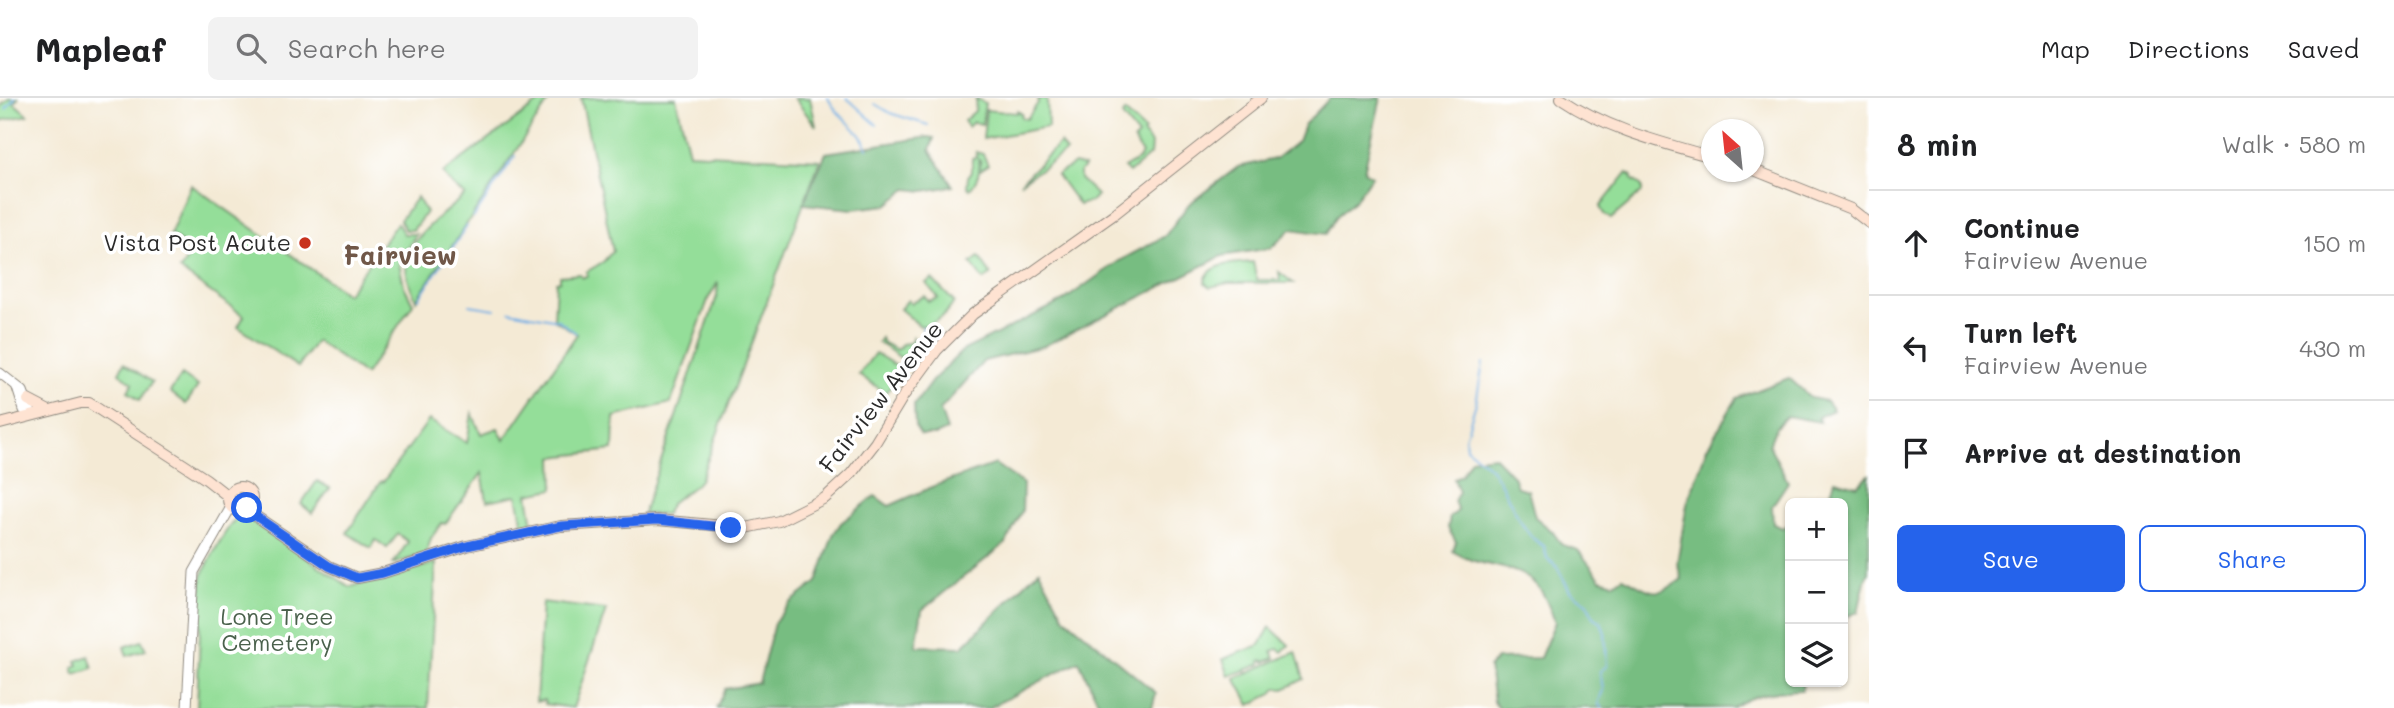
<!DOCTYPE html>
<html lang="en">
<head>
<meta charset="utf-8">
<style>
	body { margin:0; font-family:Mali,sans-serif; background:#f2f2f2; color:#202124 }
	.controls { position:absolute; right:21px; bottom:21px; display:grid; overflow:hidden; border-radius:10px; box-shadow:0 2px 5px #0004 }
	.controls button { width:63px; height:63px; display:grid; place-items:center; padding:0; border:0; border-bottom:2px solid #e0e0e0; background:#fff; color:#202124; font:35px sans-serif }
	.compass { position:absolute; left:1701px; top:21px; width:63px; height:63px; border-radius:50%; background:#fff; box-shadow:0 2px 5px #0004; rotate:333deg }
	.stop { position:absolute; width:21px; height:21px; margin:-16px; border:5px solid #2563eb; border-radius:50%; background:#fff }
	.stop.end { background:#2563eb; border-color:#fff; box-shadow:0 2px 7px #0008 }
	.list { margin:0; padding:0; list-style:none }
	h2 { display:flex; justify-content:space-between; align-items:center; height:91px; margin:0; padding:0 28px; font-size:30px }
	h2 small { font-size:23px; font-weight:400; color:#757577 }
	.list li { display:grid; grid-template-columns:46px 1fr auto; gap:21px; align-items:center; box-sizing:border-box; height:105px; padding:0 28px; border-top:2px solid #e0e0e0 }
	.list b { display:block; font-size:26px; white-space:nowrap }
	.list p { margin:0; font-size:23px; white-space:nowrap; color:#757577 }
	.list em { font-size:23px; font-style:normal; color:#757577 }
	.actions { display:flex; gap:14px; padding:21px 28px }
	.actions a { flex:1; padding:16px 0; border:2px solid #2563eb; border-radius:10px; text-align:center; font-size:24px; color:#2563eb }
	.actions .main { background:#2563eb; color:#fff }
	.icon { flex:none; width:38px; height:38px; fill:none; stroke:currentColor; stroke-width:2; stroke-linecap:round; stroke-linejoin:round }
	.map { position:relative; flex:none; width:1869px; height:610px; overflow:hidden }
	header { display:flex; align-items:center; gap:42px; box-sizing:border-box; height:98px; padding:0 35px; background:#fff; border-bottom:2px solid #e0e0e0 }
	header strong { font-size:33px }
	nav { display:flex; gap:38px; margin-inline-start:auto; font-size:24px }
	.search { width:490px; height:63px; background:#f2f2f2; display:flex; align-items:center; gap:18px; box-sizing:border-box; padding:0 24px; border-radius:10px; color:#757577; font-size:26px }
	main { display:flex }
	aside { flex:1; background:#fff }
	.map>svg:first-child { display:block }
	.green { fill:#94de99; stroke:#608462; stroke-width:2 }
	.forest { fill:#77bd81; stroke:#517456; stroke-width:2 }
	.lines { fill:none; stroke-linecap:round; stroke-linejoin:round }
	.stream { stroke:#72afe4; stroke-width:2 }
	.tertiary-casing { stroke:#908a80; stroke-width:11 }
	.secondary-casing { stroke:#908a80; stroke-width:12 }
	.tertiary { stroke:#fff; stroke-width:9 }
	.secondary { stroke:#fee3d2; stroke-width:10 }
	.route { stroke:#2563eb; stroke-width:9 }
	.poi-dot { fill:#c8321e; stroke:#fff; stroke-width:2.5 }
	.labels { text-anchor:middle; stroke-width:7; stroke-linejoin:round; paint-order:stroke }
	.poi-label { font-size:23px; fill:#2b2b2b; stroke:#fff; text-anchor:end }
	.street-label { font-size:23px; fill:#2b2b2b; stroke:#fff }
	.park-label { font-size:23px; fill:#4a614c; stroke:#fff }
	.quarter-label { font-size:26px; font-weight:bold; fill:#705748; stroke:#fff }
</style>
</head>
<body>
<header>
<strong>Mapleaf</strong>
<div class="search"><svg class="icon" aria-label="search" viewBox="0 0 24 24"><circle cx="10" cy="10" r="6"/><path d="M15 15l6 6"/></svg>Search here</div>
<nav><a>Map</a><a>Directions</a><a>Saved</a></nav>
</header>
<main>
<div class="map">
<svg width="1869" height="610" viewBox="0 0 1869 610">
	<rect width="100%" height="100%" fill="#fff"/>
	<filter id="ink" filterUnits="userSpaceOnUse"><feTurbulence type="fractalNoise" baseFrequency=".0143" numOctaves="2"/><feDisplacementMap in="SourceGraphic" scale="14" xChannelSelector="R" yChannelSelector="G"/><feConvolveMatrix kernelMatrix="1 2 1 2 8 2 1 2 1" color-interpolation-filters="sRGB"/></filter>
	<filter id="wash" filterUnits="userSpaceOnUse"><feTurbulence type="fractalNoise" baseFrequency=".00686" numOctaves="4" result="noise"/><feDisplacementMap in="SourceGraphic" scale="28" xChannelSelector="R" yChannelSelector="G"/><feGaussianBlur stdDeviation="1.57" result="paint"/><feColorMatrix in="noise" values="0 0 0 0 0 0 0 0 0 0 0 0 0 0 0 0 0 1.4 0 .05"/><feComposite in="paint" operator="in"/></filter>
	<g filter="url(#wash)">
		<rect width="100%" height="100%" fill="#f4ead5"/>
		<g class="green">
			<path d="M9,0h9l-4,5 14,12 -28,6v-14z"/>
			<path d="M545,0h6l-135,202c-5,-12 -11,-24 -10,-38 3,-24 42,-52 59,-67l-12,-9 -10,-13z"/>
			<path d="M581,0h95l13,55 131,7 -120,320c-11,15 -29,15 -34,34h-23l74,-218 1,-14 -10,18 -37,103 -57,14 -1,33 -60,7 1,32 -26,5 5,31 -10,1 -6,-31 -30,6 -5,-28 -37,51 -3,-1 -11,15 -5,16 -33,10 15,-22 -10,-8 -11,14 -11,-8 -5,8 -24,-15 34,-52 2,1 46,-62 38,23 5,-30 9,21 17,-6 6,12 73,-106 -23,-15 2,-37 4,-1v-5l20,-2 2,4 6,-3 -2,-3 17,-10 10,-11z"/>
			<path d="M794,0h16l6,28z"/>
			<path d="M976,0l9,5 -3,21 -9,-2 -5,5 -4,-6 11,-10z"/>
			<path d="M1038,0h9l1,29 -65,12 3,-29 31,3v-2l4,2 1,5 5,1 11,-16z"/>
			<path d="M1125,14l20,19 -2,2 8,11 -1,11 -21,18 -5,-5 15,-9 3,-5 -8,-14 4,-4 -16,-20z"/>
			<path d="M1060,45l6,9 -46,31z"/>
			<path d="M976,54l7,2 5,11 -9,6 2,-9 -3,-3c4,10 -2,24 -8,30l-3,-3 1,-9 4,-7v-12l5,-1z"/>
			<path d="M1074,66l10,3 -4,5v7l17,16 -5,6 -13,4 -22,-30z"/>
			<path d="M1627,75l4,2 2,5 9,6v6l-31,27 -7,-5 -4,-7z"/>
			<path d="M191,87l156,109 50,-71 7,11h12l-17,29 5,23 9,18 -48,71 -49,-34 -18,26 -60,-40 6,-11 -64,-46 13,-20 -23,-15z"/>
			<path d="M417,99l9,15 -13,18h-8l-5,-10z"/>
			<path d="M979,159l12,18 -8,5 -12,-17z"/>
			<path d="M1253,164l4,18h23l-1,-8 14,11h-65l-18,4 -5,-4c1,-20 32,-20 48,-21z"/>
			<path d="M932,181l22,23c-7,13 -20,23 -34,24l-20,-17 8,-9 3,3 13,-7 4,5 10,-3 -12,-15z"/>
			<path d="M913,239l3,7 -5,7 -10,7 -23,-16 3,-4 2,5 14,7 5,-6 8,-1z"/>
			<path d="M875,255l28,17 -17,23 -27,-18z"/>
			<path d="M124,265l28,19 -12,18 -12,-9 5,-8 -14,-10z"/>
			<path d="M182,277l16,11 -12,18 -16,-12z"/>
			<path d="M317,383l13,7 -18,25 -11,-9z"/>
			<path d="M241,416h4l4,5 101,68 86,-24 -8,145h-231l5,-132c7,-16 26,-53 39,-62z"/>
			<path d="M542,504l64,8 -33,98 -28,-4 -1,-4 -8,2z"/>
			<path d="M1270,529l19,18 -7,7 -4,-3 -6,2 3,7 -11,4 -1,-2 -3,1 1,3 -32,12 -6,-17 37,-14z"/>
			<path d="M142,543l4,9 -19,6 -3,-9z"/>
			<path d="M1296,554l8,27 -20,10 -8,-1 -4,6 -22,11 -15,-27z"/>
			<path d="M89,558l4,12 -18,6 -2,-7 5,-2 -2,-4z"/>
		</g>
		<g class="forest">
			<path d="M1330,0h51l-17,73 8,5 -17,24 -19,17 -10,17 -35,-5 -20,19 -49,8 -178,90 -60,15 -44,49 7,20 -11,5h-15l-6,-9 -1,-21 18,-24 30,-30 101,-50 56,-40 46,-25 24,-32 49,-37 37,-8 23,-18 6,-16z"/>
			<path d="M928,39l6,1 -4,12 23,36 -29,5 -17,-2 -20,16 -35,4 -49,-5 23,-51z"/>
			<path d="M1789,280l22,20 15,3 7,9 -15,7 2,5 -33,-6 -11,11 -7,18 19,37 -16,24 1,18 10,4 7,-5v159h13l-1,8c-25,1 -49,3 -70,18h-234l-4,-6 -5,-35 8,-8 43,-1 15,-36c-4,-10 -8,-22 -14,-31 -22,-31 -60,-20 -88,-40l3,-9 -8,-14 2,-11 8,-6 -4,-10 5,-9 -5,-13 8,-5 9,-15 23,-3 19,20 4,11 11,3 7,27 17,14 10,14 16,5 23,29 13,4 9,-6c29,14 31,23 59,2l-5,-16 10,-59 20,-56 30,-50z"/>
			<path d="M995,366l28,20 -1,27 -16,32 -84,67 -6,36 46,1 77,-77 25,47 92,76 -4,15h-51l-22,-47 -90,47h-273l9,-19 34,-6 15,-60 16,-20 27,-21 16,-47 8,-12 34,-27 14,10 45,-20z"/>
			<path d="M1869,377v98l-3,4 -8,35 -15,6v-115h-17l2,-1 7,-22 22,6z"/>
		</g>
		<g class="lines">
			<g class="stream">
				<path d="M828,0c9,20 32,29 39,50"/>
				<path d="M847,0l30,27"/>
				<path d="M875,6l15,9 38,12"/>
				<path d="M6,11l9,-11"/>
				<path d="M474,119l41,-61"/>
				<path d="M419,200l48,-72"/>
				<path d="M470,207l25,4"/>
				<path d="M510,213l48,9 18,13"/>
				<path d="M921,244l2,-15"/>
				<path d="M1483,265l-7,40 -11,35 1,10c8,6 20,15 26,22 16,21 29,66 52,76l3,12 10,9 13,24 16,11 8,15 7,5 4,11 2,33 -7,5 3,19 -5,14 4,4"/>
			</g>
		</g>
	</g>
	<g filter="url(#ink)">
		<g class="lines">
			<defs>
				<g id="tertiary">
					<path d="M0,275l23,18 9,24"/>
					<path d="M17,290l7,22 8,5"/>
					<path d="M187,610l7,-136 37,-65"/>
				</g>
				<g id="secondary">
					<path d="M1561,0c46,31 98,44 151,59"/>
					<path d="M1754,72l97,39 18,14"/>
					<path d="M28,302l21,11"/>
					<path d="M0,326l81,-21h8l117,76 23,18"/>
					<circle cx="240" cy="401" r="12"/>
					<path d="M245,411l84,57 28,12 26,-5 84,-27 94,-20 96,-6 89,8 33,-7 46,-23 26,-24 24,-31 29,-48 33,-45 36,-36 140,-99 148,-117"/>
				</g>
			</defs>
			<use href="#tertiary" class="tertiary-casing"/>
			<use href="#secondary" class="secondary-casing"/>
			<use href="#tertiary" class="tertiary"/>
			<use href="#secondary" class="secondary"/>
		</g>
	</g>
	<g class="lines" filter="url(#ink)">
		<path class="route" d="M247,410l-2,1 84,57 28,12 26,-5 84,-27 94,-20 96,-6 74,8"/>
	</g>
	<circle class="poi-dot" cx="305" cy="145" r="7"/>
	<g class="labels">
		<g class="poi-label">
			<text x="291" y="153">Vista Post Acute</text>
		</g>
		<g class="street-label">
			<text transform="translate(881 299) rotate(-52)" y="8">Fairview Avenue</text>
		</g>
		<g class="park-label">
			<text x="277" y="527">Lone Tree<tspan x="277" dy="26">Cemetery</tspan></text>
		</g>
		<g class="quarter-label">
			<text x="400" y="167">Fairview</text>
		</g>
	</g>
</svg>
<div class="controls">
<button>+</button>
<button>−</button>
<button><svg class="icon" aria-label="layers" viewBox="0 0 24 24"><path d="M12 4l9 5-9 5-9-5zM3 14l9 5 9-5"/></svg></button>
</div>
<svg class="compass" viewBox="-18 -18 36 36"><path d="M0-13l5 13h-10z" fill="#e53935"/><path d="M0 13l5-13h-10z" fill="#757577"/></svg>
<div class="stop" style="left:247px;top:410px"></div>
<div class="stop end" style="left:731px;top:430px"></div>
</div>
<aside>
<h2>8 min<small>Walk · 580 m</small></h2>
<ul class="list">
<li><svg class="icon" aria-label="ahead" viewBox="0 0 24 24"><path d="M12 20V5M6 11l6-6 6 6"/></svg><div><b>Continue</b><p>Fairview Avenue</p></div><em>150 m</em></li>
<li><svg class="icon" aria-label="left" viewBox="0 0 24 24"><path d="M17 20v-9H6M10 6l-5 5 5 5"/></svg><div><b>Turn left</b><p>Fairview Avenue</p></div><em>430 m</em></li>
<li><svg class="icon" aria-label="arrive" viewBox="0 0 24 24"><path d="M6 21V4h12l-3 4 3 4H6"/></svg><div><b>Arrive at destination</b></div></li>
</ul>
<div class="actions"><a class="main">Save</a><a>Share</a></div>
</aside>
</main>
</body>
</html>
